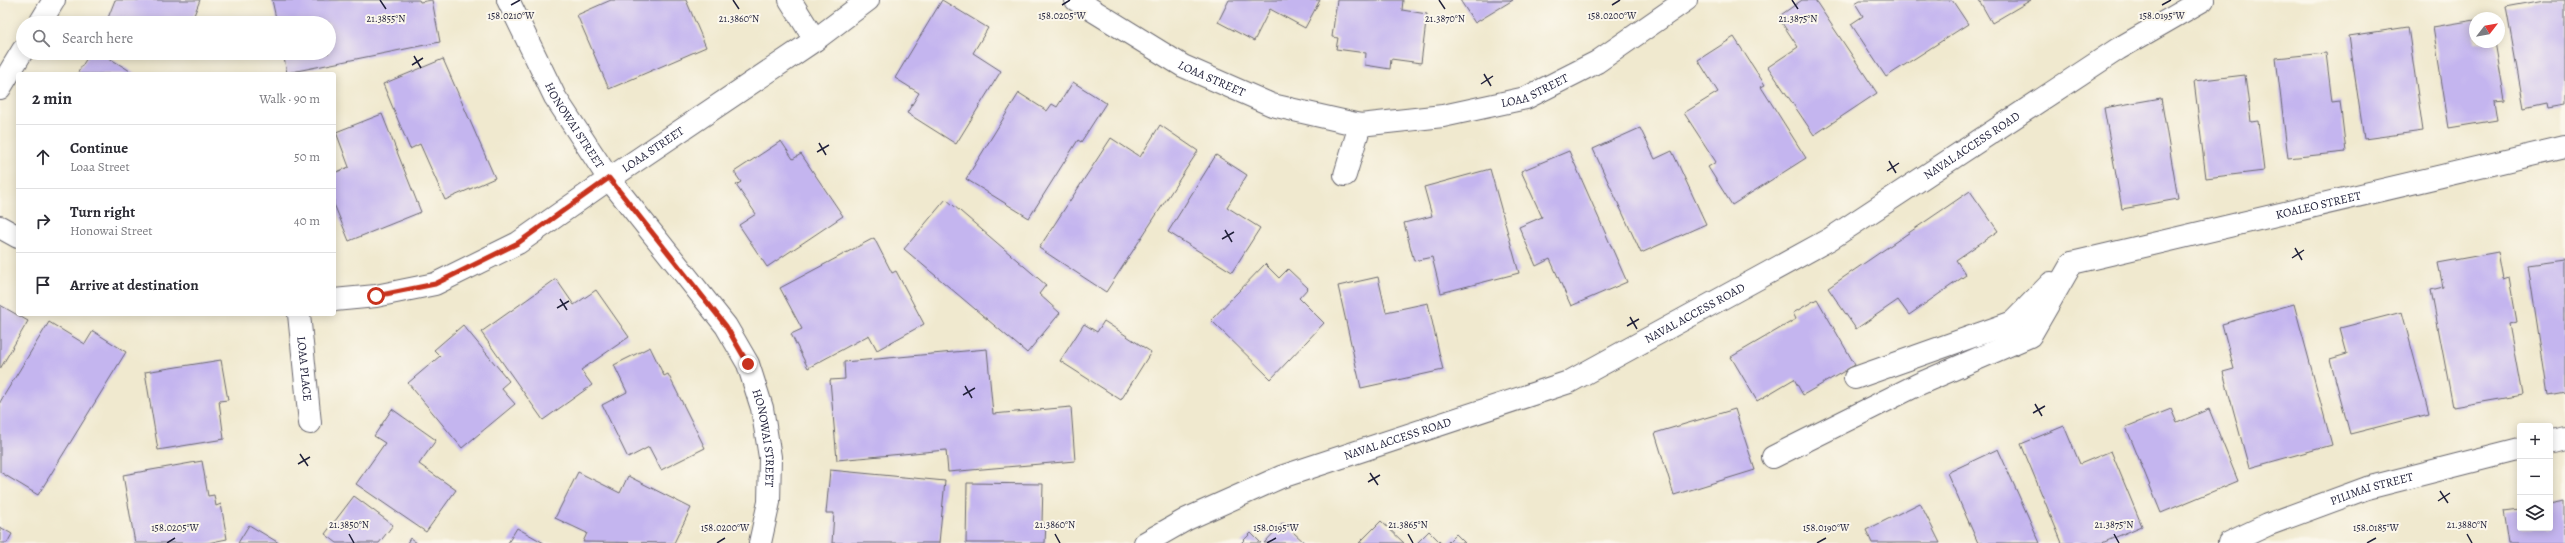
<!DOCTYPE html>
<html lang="en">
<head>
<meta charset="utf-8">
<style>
	body { margin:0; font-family:Alegreya,serif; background:#f2f2f3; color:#2b2b33 }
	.controls { position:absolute; right:12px; bottom:12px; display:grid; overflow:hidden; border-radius:4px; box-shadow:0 2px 10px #0003 }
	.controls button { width:36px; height:36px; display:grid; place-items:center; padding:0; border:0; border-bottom:1px solid #e1e1e2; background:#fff; color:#2b2b33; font:20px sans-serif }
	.compass { position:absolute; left:2469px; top:12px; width:36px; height:36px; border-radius:50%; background:#fff; box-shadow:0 2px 10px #0003; rotate:59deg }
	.stop { position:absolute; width:12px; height:12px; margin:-9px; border:3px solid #c8321e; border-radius:50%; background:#fff }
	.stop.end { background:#c8321e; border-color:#fff; box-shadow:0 1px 4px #0008 }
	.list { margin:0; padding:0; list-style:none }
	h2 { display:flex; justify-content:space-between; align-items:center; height:52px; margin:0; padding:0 16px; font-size:17px }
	h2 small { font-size:13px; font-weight:400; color:#7c7c81 }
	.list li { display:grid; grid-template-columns:26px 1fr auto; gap:12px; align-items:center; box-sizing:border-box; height:64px; padding:0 16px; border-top:1px solid #e1e1e2 }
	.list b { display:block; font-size:15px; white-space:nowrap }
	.list p { margin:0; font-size:13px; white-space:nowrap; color:#7c7c81 }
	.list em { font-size:13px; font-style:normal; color:#7c7c81 }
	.icon { flex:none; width:22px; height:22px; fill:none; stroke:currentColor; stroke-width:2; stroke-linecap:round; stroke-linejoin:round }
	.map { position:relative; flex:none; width:2565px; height:543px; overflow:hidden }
	.search { position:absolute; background:#fff; box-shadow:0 2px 10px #0003; left:16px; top:16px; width:320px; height:44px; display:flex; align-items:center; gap:10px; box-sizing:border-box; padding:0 14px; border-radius:22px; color:#7c7c81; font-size:15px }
	.panel { position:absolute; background:#fff; box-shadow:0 2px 10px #0003; left:16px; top:72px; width:320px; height:244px; border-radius:4px }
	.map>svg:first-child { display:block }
	.building { fill:#c4b5ef }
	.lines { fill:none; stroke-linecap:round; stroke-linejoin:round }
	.minor-casing { stroke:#6a686f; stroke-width:24 }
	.minor { stroke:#fff; stroke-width:22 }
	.route { stroke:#c8321e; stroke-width:5 }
	.ticks { fill:none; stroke:#22223b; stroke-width:1.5 }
	.labels { text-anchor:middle; stroke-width:4; stroke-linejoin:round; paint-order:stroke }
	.street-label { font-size:12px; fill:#22223b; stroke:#fbf7ec }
	.ticks-label { font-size:10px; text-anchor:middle; fill:#22223b; stroke:#fbf7ec; stroke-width:4; stroke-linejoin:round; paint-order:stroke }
</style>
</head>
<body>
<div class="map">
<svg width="2565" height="543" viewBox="0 0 2565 543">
	<rect width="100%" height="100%" fill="#fbf7ec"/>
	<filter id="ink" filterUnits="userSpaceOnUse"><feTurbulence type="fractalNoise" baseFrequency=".025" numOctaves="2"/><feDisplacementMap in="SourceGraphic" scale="8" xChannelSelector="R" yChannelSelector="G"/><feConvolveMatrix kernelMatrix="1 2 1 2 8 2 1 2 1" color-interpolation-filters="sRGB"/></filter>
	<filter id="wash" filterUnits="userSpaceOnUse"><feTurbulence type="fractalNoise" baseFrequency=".012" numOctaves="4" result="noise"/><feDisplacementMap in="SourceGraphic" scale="16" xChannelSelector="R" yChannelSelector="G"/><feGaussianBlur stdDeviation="0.9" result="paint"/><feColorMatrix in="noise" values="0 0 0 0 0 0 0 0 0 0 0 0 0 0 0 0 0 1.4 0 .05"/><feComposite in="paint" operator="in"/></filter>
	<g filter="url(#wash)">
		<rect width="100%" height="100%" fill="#f0e9cf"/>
		<g id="blocks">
			<g class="building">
				<path d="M115,0h85l-9,23h-85z"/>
				<path d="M272,0h147l1,2 12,-2 8,42 -153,31 -4,-20h46v-30h-52z"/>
				<path d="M611,0h75l20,47 -97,42 -32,-74z"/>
				<path d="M942,0l46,28 -15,25 28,18 -45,73 -49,-31 12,-20 -24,-15z"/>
				<path d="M1229,0h91l-15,28 -35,-19 -16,32 -36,-19z"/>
				<path d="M1337,0h66l-1,10 25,4 -6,49 -30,-4 -1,10 -25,-4 1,-12 -30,-4 2,-11 -6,-1z"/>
				<path d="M1460,0h53l-38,23z"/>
				<path d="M1802,0h13l62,93 -63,42 -46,-68 30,-20 -20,-30z"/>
				<path d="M1860,0h92l16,24 -82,53 -35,-53 12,-8 -8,-13z"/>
				<path d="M1979,0h52l-39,23z"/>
				<path d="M2544,0h21v105l-17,3 -1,-5 -23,5 -18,-101z"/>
				<path d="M2475,20v22h20l10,58 -11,1 3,19 -48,8 -16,-101z"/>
				<path d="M2408,27l15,104 -59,8 -15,-103z"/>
				<path d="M1734,37l31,48 -4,2 45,71 -74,47 -24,-38 8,-5 -32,-49 34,-21 -20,-32z"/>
				<path d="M90,53h11l34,21h-58z"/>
				<path d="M168,53h13l-2,4z"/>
				<path d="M2326,53l6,49 8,-1 6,51 -58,6 -12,-100z"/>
				<path d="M443,59l52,119 -50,22 -25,-56 -10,5 -27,-65z"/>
				<path d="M2245,75l6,47 7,-1 6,50 -58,7 -12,-97z"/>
				<path d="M1073,82l33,21 -25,39 -3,-2 -49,78 -63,-39 53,-86 28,18 5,-7 5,3z"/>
				<path d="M2161,98l17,101 -56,10 -18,-101z"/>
				<path d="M382,114l39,98 -72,29 -15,-37v-31l15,-6 -13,-35z"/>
				<path d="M1160,125l38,26 -92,141 -67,-44 72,-110 29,19z"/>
				<path d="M1640,128l15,31 17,-8 34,73 -65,29 -48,-104z"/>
				<path d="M781,141l12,18 8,-5 42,62 -76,51 -28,-42 17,-11 -20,-29 5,-3 -7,-10z"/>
				<path d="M1569,151l58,131 -56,24 -21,-47 -14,7 -17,-39 23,-10 -21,-46z"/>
				<path d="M1216,155l31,20 -20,32 33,21 -28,44 -64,-40z"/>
				<path d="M1490,169l29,104 -78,20 -9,-36 -18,4 -10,-38 28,-7 -8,-29z"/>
				<path d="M1970,191l28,40 -42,29 10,15 -57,40 -11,-15 -42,29 -28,-41z"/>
				<path d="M946,199l100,86 -7,9 21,19 -33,40 -123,-104z"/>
				<path d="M874,238l18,35 4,-2 28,53 -47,26 -8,-15 -61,33 -17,-34 11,-5 -22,-41z"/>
				<path d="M2498,252l5,27 6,-2 8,45 -8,2 13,71 -69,12 -22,-117 12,-3 -5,-24z"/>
				<path d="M2565,260v132l-17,3 -20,-130z"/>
				<path d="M1265,264l14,14 9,-9 20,19 -9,10 25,25 -53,56 -60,-59z"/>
				<path d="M1378,277l8,35 42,-9 15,67 -82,18 -23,-102z"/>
				<path d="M556,279l18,26 22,-15 33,47 -48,33 11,15 -49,35 -62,-88z"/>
				<path d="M1817,299l38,66 -52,30 -9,-16 -37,22 -26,-44 65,-38 -3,-6z"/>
				<path d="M2294,304l38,141 -83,23 -26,-96 11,-3 -12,-45z"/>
				<path d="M0,305l28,16 -28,48z"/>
				<path d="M2402,312l27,102 -79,20 -20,-75 17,-5 -7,-26z"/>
				<path d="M1104,321l47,31 -30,48 -61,-39 24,-37 13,8z"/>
				<path d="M49,322l36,22 8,-13 33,21 -88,143 -38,-23v-70z"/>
				<path d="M463,325l46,56 -8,7 14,16 -53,44 -54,-65 32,-27 -6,-6z"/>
				<path d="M650,347l14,29 4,-2 37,74 -44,22 -12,-23 -21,11 -26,-53 25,-13 -13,-27z"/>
				<path d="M987,349l6,65 78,-7 4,54 -127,11 -2,-22 -109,10 -7,-80 15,-1 -1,-17z"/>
				<path d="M221,360l7,40 -9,1 5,38 -66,11 -13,-78z"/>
				<path d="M392,409l44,31 -17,24 37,26 -30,42 -70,-48 29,-41 -11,-7z"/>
				<path d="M1735,409l20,61 -81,25 -19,-62z"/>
				<path d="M2171,409l6,14 32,-14 29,72 -77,32 -35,-86z"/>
				<path d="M2064,426l16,38 31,-13 31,75 -40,17h-40l-41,-99z"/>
				<path d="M1998,449l42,94h-62l-31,-70z"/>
				<path d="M202,461l6,35 6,-1 2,11 5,-2 6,35 -20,4h-72l-12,-68z"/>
				<path d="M830,470l115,11 -6,62h-107l2,-30h-8z"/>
				<path d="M578,472l42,21 8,-17 63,32 -17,35 -91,-1 4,-9 -32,-15z"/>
				<path d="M967,483l76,1 -1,39h4l-1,20h-79z"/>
				<path d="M354,496l39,29 -14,18h-42l-12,-9z"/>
				<path d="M2565,501v42h-56l-5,-32 16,-2v19h30v-24z"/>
				<path d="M1920,503l20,40h-68l-6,-13z"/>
				<path d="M1381,521l23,22h-45z"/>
				<path d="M1283,523l22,20h-41z"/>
				<path d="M249,525l30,18h-41z"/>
				<path d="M0,527l12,7 -5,9h-7z"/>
				<path d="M517,528l27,15h-36z"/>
				<path d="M1429,531l12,12h-24z"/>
				<path d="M1251,533l10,10h-20z"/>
				<path d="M1456,534l9,9h-18z"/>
				<path d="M410,538l7,5h-10z"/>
			</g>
		</g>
	</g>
	<g filter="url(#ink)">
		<use href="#blocks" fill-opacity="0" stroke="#6a686f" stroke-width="1"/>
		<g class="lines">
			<defs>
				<g id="minor">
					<path id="s1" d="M508,0l47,97 54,82 117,147 22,38 14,44 8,49 -1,45 -9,41"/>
					<path d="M790,0l25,40"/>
					<path id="s2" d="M1076,0l107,66 89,39 88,20 83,-9 83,-18 71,-36 89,-62"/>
					<path d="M40,23l14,-23"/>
					<path d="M0,88l23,-38"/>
					<path d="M1345,175l15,-50"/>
					<path d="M0,227l18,10"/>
					<path id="s3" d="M2072,263l493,-116"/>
					<path id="s4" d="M334,300l42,-4 59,-12 83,-41 91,-64 206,-139 53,-40"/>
					<path id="s5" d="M299,314l11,109"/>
					<path d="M1855,378l158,-56 38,-39"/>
					<path d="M2550,442l15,-4"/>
					<path d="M1773,457l146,-73 111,-48 42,-73"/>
					<path id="s6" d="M1145,543l42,-24 94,-42 288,-95 261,-143 288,-190 85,-49"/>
					<path id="s7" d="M2229,543l38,-18 100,-37 153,-39"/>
				</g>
			</defs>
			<use href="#minor" class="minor-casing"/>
			<use href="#minor" class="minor"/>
		</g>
	</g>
	<g class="lines" filter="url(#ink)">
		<path class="route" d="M376,296l59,-12 83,-41 91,-65 117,148 22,38"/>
	</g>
	<path class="ticks" d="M380,0l6,9M733,0l6,9M1439,0l6,9M1792,0l6,9M511,5l9,-5M1062,5l8,-5M1612,5l8,-5M2162,5l9,-5M414,56l7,12M412,65l11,-7M1484,74l7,12M1481,84l12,-8M819,143l7,12M817,152l12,-7M1889,161l7,12M1887,171l12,-8M1225,230l7,12M1222,239l12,-7M2295,248l7,12M2292,258l12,-8M560,299l7,11M557,308l12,-7M1630,317l7,12M1627,326l12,-7M965,386l7,12M963,395l12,-7M2035,404l7,12M2033,413l12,-7M300,454l8,12M298,464l12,-7M1370,473l8,12M1368,482l12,-7M2440,491l8,12M2438,501l12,-8M349,534l5,9M1055,534l5,9M1408,534l5,9M2114,534l5,9M2467,534l5,9M167,543l8,-5M717,543l8,-5M1267,543l9,-5M1817,543l9,-5M2367,543l9,-5"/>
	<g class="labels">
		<g class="street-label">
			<text dy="4" stroke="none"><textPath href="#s2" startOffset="157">LOAA STREET</textPath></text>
			<text dy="4" stroke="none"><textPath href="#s2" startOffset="492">LOAA STREET</textPath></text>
			<text dy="4" stroke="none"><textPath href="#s1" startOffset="142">HONOWAI STREET</textPath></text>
			<text dy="4" stroke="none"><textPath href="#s6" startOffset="922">NAVAL ACCESS ROAD</textPath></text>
			<text dy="4" stroke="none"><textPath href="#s4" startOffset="359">LOAA STREET</textPath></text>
			<text dy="4" stroke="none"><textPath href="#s3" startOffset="253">KOALEO STREET</textPath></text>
			<text dy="4" stroke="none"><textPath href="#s6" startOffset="598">NAVAL ACCESS ROAD</textPath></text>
			<text dy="4" stroke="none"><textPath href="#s5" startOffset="55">LOAA PLACE</textPath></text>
			<text dy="4" stroke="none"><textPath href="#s1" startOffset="514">HONOWAI STREET</textPath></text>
			<text dy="4" stroke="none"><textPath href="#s6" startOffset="274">NAVAL ACCESS ROAD</textPath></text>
			<text dy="4" stroke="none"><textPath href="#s7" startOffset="153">PILIMAI STREET</textPath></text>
		</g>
	</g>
	<g class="ticks-label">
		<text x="511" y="19">158.0210°W</text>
		<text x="1612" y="19">158.0200°W</text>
		<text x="1062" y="19">158.0205°W</text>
		<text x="2162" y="19">158.0195°W</text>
		<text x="386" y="22">21.3855°N</text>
		<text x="739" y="22">21.3860°N</text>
		<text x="1445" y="22">21.3870°N</text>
		<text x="1798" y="22">21.3875°N</text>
		<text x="349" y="528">21.3850°N</text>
		<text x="1055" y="528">21.3860°N</text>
		<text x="1408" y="528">21.3865°N</text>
		<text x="2114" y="528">21.3875°N</text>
		<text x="2467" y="528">21.3880°N</text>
		<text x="175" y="531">158.0205°W</text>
		<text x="725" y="531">158.0200°W</text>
		<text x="1276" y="531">158.0195°W</text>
		<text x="1826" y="531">158.0190°W</text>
		<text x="2376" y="531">158.0185°W</text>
	</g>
</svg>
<div class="controls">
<button>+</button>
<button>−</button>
<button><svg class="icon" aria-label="layers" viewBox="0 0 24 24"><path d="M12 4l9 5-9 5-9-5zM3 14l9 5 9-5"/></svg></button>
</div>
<svg class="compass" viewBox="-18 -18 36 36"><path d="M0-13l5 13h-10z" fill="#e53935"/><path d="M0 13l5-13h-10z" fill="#7c7c81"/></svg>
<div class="stop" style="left:376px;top:296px"></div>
<div class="stop end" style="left:748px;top:364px"></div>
<div class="search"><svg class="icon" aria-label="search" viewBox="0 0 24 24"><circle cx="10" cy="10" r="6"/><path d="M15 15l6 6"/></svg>Search here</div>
<section class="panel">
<h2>2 min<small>Walk · 90 m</small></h2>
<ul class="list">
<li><svg class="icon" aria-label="ahead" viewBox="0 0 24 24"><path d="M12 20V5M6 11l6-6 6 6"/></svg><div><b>Continue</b><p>Loaa Street</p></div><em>50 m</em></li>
<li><svg class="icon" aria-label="right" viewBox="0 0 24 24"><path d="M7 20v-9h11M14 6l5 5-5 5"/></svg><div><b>Turn right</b><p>Honowai Street</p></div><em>40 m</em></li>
<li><svg class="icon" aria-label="arrive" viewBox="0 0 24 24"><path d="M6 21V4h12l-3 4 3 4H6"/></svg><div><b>Arrive at destination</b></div></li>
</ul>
</section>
</div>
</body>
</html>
